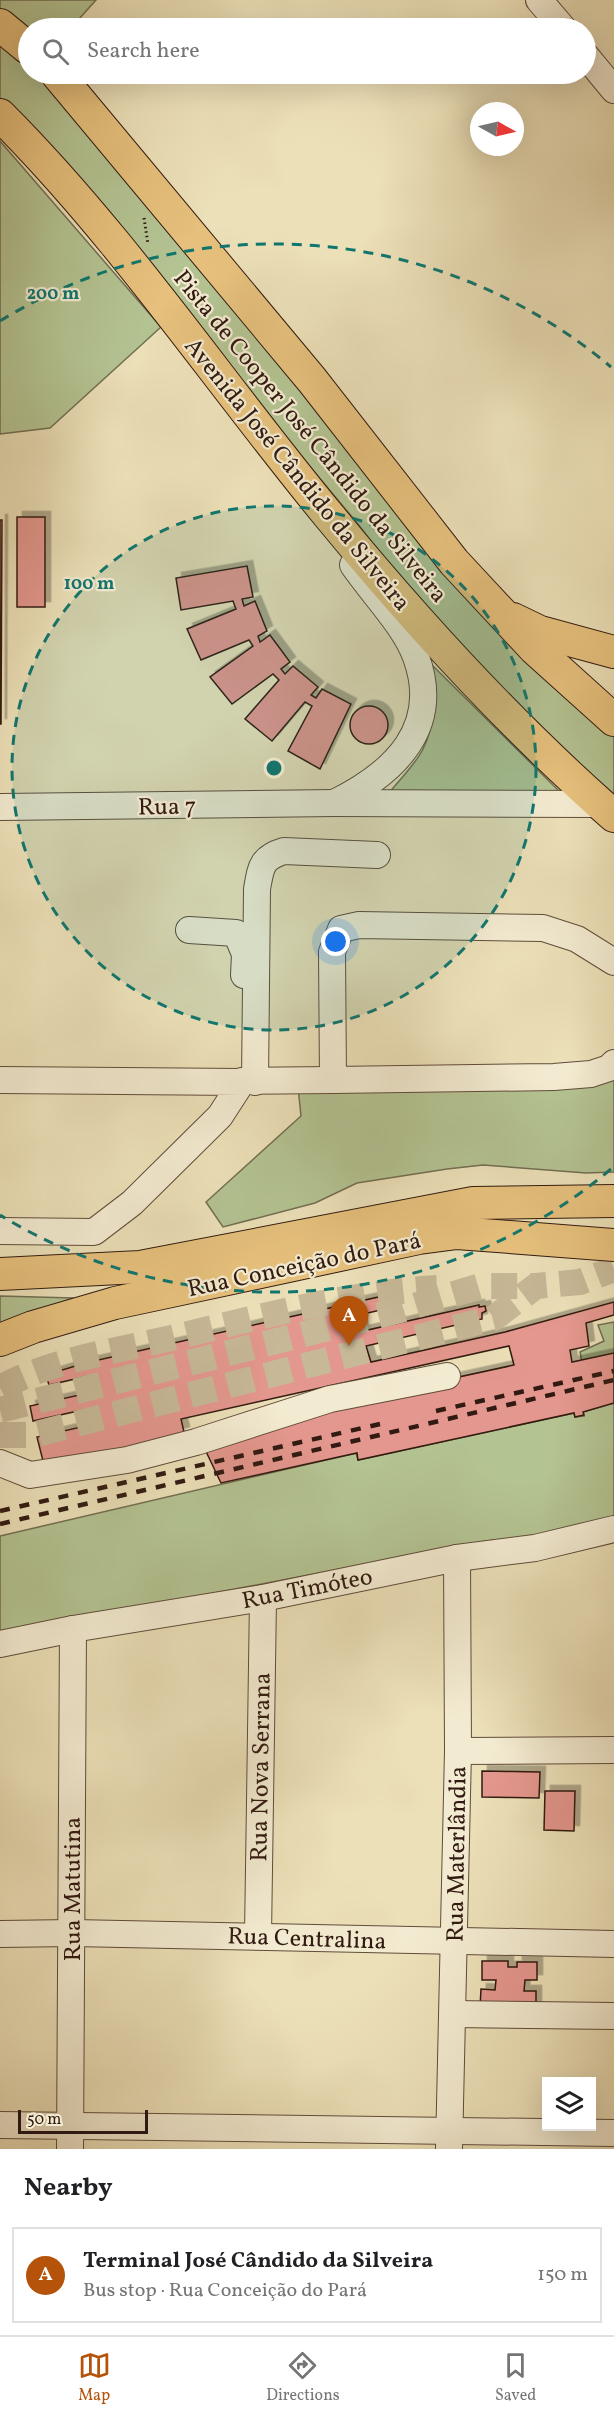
<!DOCTYPE html>
<html lang="en">
<head>
<meta charset="utf-8">
<style>
	body { margin:0; font-family:Vollkorn,serif; background:#f2f2f2; color:#202124 }
	.controls { position:absolute; right:18px; bottom:18px; display:grid; overflow:hidden; border-radius:0px; box-shadow:0 6px 24px #0002 }
	.controls button { width:54px; height:54px; display:grid; place-items:center; padding:0; border:0; border-bottom:2px solid #e0e0e0; background:#fff; color:#202124; font:30px sans-serif }
	.compass { position:absolute; left:470px; top:102px; width:54px; height:54px; border-radius:50%; background:#fff; box-shadow:0 6px 24px #0002; rotate:98deg }
	.scale { position:absolute; left:18px; bottom:15px; width:130px; box-sizing:border-box; padding-left:6px; border:3px solid #311a11; border-top:0; font-size:16px; line-height:21px; white-space:nowrap; color:#311a11; -webkit-text-stroke:4px #f3ebd1; paint-order:stroke }
	.you { position:absolute; left:336px; top:942px; width:21px; height:21px; margin:-15px; border:4px solid #fff; border-radius:50%; background:#1a73e8; box-shadow:0 0 0 9px #1a73e833 }
	.badge { display:grid; place-items:center; width:39px; height:39px; border-radius:50%; background:#b45309; color:#fff; font-size:20px; font-weight:700 }
	.pin { position:absolute; translate:-50% -50px; filter:drop-shadow(0 2px 3px #0008) }
	.pin::after { content:''; position:absolute; top:32px; width:21px; height:18px; background:inherit; clip-path:polygon(0 0,100% 0,50% 100%) }
	.list { margin:0; padding:0; list-style:none }
	h2 { display:flex; justify-content:space-between; align-items:center; height:78px; margin:0; padding:0 24px; font-size:26px }
	h2 small { font-size:20px; font-weight:400; color:#757577 }
	.list li { display:grid; grid-template-columns:39px 1fr auto; gap:18px; align-items:center; box-sizing:border-box; height:96px; margin:0 12px 12px; padding:0 12px; border:2px solid #e0e0e0; border-radius:0px }
	.list b { display:block; font-size:22px; white-space:nowrap }
	.list p { margin:0; font-size:20px; white-space:nowrap; color:#757577 }
	.list em { font-size:20px; font-style:normal; color:#757577 }
	.icon { flex:none; width:33px; height:33px; fill:none; stroke:currentColor; stroke-width:2; stroke-linecap:round; stroke-linejoin:round }
	.map { position:relative; flex:none; width:614px; height:2149px; overflow:hidden }
	.search { position:absolute; background:#fff; box-shadow:0 6px 24px #0002; left:18px; right:18px; top:18px; height:66px; display:flex; align-items:center; gap:15px; box-sizing:border-box; padding:0 21px; border-radius:33px; color:#757577; font-size:22px }
	.sheet { height:186px; background:#fff }
	nav { display:flex; justify-content:space-around; align-items:center; box-sizing:border-box; height:84px; border-top:2px solid #e0e0e0; background:#fff; font-size:16px; color:#757577 }
	nav a { display:grid; justify-items:center; gap:3px }
	nav .on { color:#b45309 }
	.map>svg:first-child { display:block }
	.green { fill:#b4c392; stroke:#726e52; stroke-width:1.5 }
	.building { fill:#e4978e; stroke:#311a11; stroke-width:1.5; filter:url(#shadow) }
	.lines { fill:none; stroke-linecap:round; stroke-linejoin:round }
	.minor-tunnel { stroke:#c7b897; stroke-width:26; stroke-dasharray:26 13; stroke-linecap:butt }
	.minor-casing { stroke:#604c3b; stroke-width:28 }
	.major-casing { stroke:#311a11; stroke-width:34 }
	.path { stroke:#311a11; stroke-width:3; stroke-dasharray:1.5 3; stroke-linecap:butt }
	.minor { stroke:#f3ebd1; stroke-width:26 }
	.major { stroke:#e6c07c; stroke-width:32 }
	.rail { stroke:#311a11; stroke-width:4.5; stroke-dasharray:10 10; stroke-linecap:butt }
	.ring { fill:none; stroke:#0f766e; stroke-width:3; stroke-dasharray:10 8 }
	.labels { text-anchor:middle; stroke-width:4.5; stroke-linejoin:round; paint-order:stroke }
	.street-label { font-size:24px; fill:#311a11; stroke:#f3ebd1 }
	.centre { fill:#0f766e; stroke:#f3ebd1; stroke-width:3 }
	.ring-label { font-size:18px; text-anchor:middle; font-weight:bold; fill:#0f766e; stroke:#f3ebd1; stroke-width:4.5; stroke-linejoin:round; paint-order:stroke }
</style>
</head>
<body>
<div class="map">
<svg width="614" height="2149" viewBox="0 0 614 2149">
	<defs>
		<filter id="shadow"><feDropShadow dx="5.5" dy="-5.5" stdDeviation="0" flood-color="#0004"/></filter>
	</defs>
	<rect width="100%" height="100%" fill="#ece0b8"/>
	<filter id="stains"><feTurbulence type="fractalNoise" baseFrequency=".00333" numOctaves="4"/><feColorMatrix values="0 0 0 0 .2 0 0 0 0 .09 0 0 0 0 .02 0 0 0 .5 -.17"/></filter>
	<radialGradient id="worn" r=".72"><stop offset=".6" stop-color="#630" stop-opacity="0"/><stop offset="1" stop-color="#630" stop-opacity=".3"/></radialGradient>
	<g class="green">
		<path d="M0,0h96l-25,28h-43l-28,-16z"/>
		<path d="M0,36l28,24v14h16l570,658v68l-167,-158 -89,-118 -326,-389 -32,-31z"/>
		<path d="M0,141l161,186 -111,101 -50,6z"/>
		<path d="M433,666l126,125 -171,3c11,-14 27,-29 35,-45 13,-25 11,-56 10,-83z"/>
		<path d="M614,1071v101l-28,1 -103,-8 -36,4 -90,14 -42,20 -92,24 -17,-25 95,-86 -3,-29z"/>
		<path d="M0,1296l74,2 -74,25z"/>
		<path d="M614,1322v32l-32,8 -2,-10 24,-11 -6,-16z"/>
		<path d="M614,1403v116l-67,16 -61,6 -486,93v-98l356,-83 2,7 216,-47 1,4 9,-1 -1,-4z"/>
	</g>
	<g class="building">
		<rect x="17" y="517" width="28" height="90"/>
		<path d="M0,520h2l-1,204h-1z"/>
		<path d="M247,566l6,31 -11,2 2,7 11,-5 12,30 -9,5 2,6 10,-7 20,27 -9,7 4,5 8,-8 25,21 -7,8 5,3 6,-9 29,15 -31,65 -32,-18 24,-45 -7,-4 -33,39 -27,-22 34,-39 -6,-6 -41,30 -22,-27 43,-31 -4,-6 -48,20 -14,-31 49,-20 -3,-8 -52,9 -5,-32z"/>
		<circle cx="369" cy="725" r="19"/>
		<path d="M383,1296l2,13 -26,6 4,16 116,-26v2l6,-1 1,5 -4,2v6l-116,27 5,16 134,-30 109,-30v13l-28,8 3,23 -19,4 2,12 42,-9v50l-31,9 1,3 -9,2 -1,-4 -216,47 -1,-7 -136,30 -20,-42 134,-30 -1,-7 180,-39 -5,-19 -328,73 3,13 -47,15 -94,14 -6,-24 62,-14 -3,-16 -63,14 -3,-15 63,-14 -5,-16 -39,9 -3,-10 39,-12z"/>
		<path d="M482,1771l58,1 -1,26 -57,-1z"/>
		<path d="M545,1791h30l-1,40 -30,-1z"/>
		<path d="M482,1961h26v6h9v-5h20v18h-12l-1,11h12v18l-56,-1 1,-19 14,1 1,-10h-14z"/>
	</g>
	<g class="lines">
		<g class="minor-tunnel">
			<path d="M0,1388c51,-28 111,-36 167,-49 89,-21 179,-46 270,-51"/>
			<path d="M0,1410l397,-99 84,-25h55"/>
			<path d="M0,1435h32l462,-117 42,-32 44,-4 34,-13"/>
		</g>
		<defs>
			<g id="minor">
				<path d="M539,0l24,28"/>
				<path d="M586,56l28,34"/>
				<path d="M336,802c58,-29 106,-74 80,-145 -11,-31 -44,-64 -63,-92"/>
				<path d="M0,807l334,-4 267,1"/>
				<path d="M189,930l47,3 9,21 -1,21"/>
				<path d="M614,962l-37,-23 -34,-11 -184,-3 -18,4 -9,23 1,128 221,-3 37,-3 18,-6 5,-5"/>
				<path d="M0,1080l242,2 -22,34 -88,87 -38,29 -94,-1"/>
				<path d="M242,1081l91,-1"/>
				<path d="M255,1082l2,-193c4,-22 4,-31 27,-38l93,4"/>
				<path d="M0,1463l30,12 97,-15 69,-18 134,-43 117,-23"/>
				<path d="M0,1644l73,-15 190,-31 194,-40 78,-10 79,-19"/>
				<path d="M458,1751l156,-1"/>
				<path d="M0,1934l73,-1 541,11"/>
				<path d="M258,1936l5,-338"/>
				<path d="M453,2014l161,2"/>
				<path d="M0,2125l614,8"/>
				<path d="M70,2149l3,-520"/>
				<path d="M449,2149l9,-398 -1,-193"/>
			</g>
			<g id="major">
				<path d="M0,25l28,23"/>
				<path d="M57,74l255,306 142,182 80,86 80,72"/>
				<path d="M0,115c123,123 220,269 330,402 87,106 180,208 284,299"/>
				<path d="M513,619l27,13 74,20"/>
				<path d="M0,1274l140,-7 333,-64 141,-2"/>
				<path d="M0,1340l33,-13 82,-24 304,-65 38,-5 157,12"/>
			</g>
		</defs>
		<use href="#minor" class="minor-casing"/>
		<use href="#major" class="major-casing"/>
		<path class="path" d="M144,218l4,26"/>
		<use href="#minor" class="minor"/>
		<use href="#major" class="major"/>
		<g class="rail">
			<path d="M436,1411l178,-40"/>
			<path d="M0,1511l380,-87"/>
			<path d="M0,1524l614,-144"/>
		</g>
	</g>
	<circle cx="274" cy="768" r="262" fill="#0f766e" fill-opacity=".12"/>
	<g class="ring">
		<circle cx="274" cy="768" r="262"/>
		<path d="M611 1169A524 524 0 0 1 0 1215M0 321A524 524 0 0 1 611 367"/>
	</g>
	<g class="labels">
		<g class="street-label">
			<text transform="translate(311 436) rotate(51)" y="8">Pista de Cooper José Cândido da Silveira</text>
			<text transform="translate(298 474) rotate(51)" y="8">Avenida José Cândido da Silveira</text>
			<text transform="translate(167 806) rotate(-1)" y="8">Rua 7</text>
			<text transform="translate(304 1264) rotate(-12)" y="8">Rua Conceição do Pará</text>
			<text transform="translate(307 1588) rotate(-11)" y="8">Rua Timóteo</text>
			<text transform="translate(260 1767) rotate(-89)" y="8">Rua Nova Serrana</text>
			<text transform="translate(456 1854) rotate(-89)" y="8">Rua Materlândia</text>
			<text transform="translate(72 1889) rotate(-90)" y="8">Rua Matutina</text>
			<text transform="translate(307 1938) rotate(2)" y="8">Rua Centralina</text>
		</g>
	</g>
	<circle cx="274" cy="768" r="9" class="centre"/>
	<g class="ring-label">
		<text x="53" y="299">200 m</text>
		<text x="89" y="589">100 m</text>
	</g>
	<rect width="100%" height="100%" filter="url(#stains)"/>
	<rect width="100%" height="100%" fill="url(#worn)"/>
</svg>
<div class="controls">
<button><svg class="icon" aria-label="layers" viewBox="0 0 24 24"><path d="M12 4l9 5-9 5-9-5zM3 14l9 5 9-5"/></svg></button>
</div>
<svg class="compass" viewBox="-18 -18 36 36"><path d="M0-13l5 13h-10z" fill="#e53935"/><path d="M0 13l5-13h-10z" fill="#757577"/></svg>
<div class="scale">50 m</div>
<div class="you"></div>
<div class="pin badge" style="left:349px;top:1346px">A</div>
<div class="search"><svg class="icon" aria-label="search" viewBox="0 0 24 24"><circle cx="10" cy="10" r="6"/><path d="M15 15l6 6"/></svg>Search here</div>
</div>
<section class="sheet">
<h2>Nearby<small></small></h2>
<ul class="list">
<li><span class="badge">A</span><div><b>Terminal José Cândido da Silveira</b><p>Bus stop · Rua Conceição do Pará</p></div><em>150 m</em></li>
</ul>
</section>
<nav>
<a class="on"><svg class="icon" aria-label="map" viewBox="0 0 24 24"><path d="M3 6l6-2 6 2 6-2v14l-6 2-6-2-6 2zM9 4v14M15 6v14"/></svg>Map</a>
<a><svg class="icon" aria-label="directions" viewBox="0 0 24 24"><path d="M12 3l9 9-9 9-9-9zM9 14v-3h6M13 9l2 2-2 2"/></svg>Directions</a>
<a><svg class="icon" aria-label="saved" viewBox="0 0 24 24"><path d="M7 4h10v16l-5-4-5 4z"/></svg>Saved</a>
</nav>
</body>
</html>
